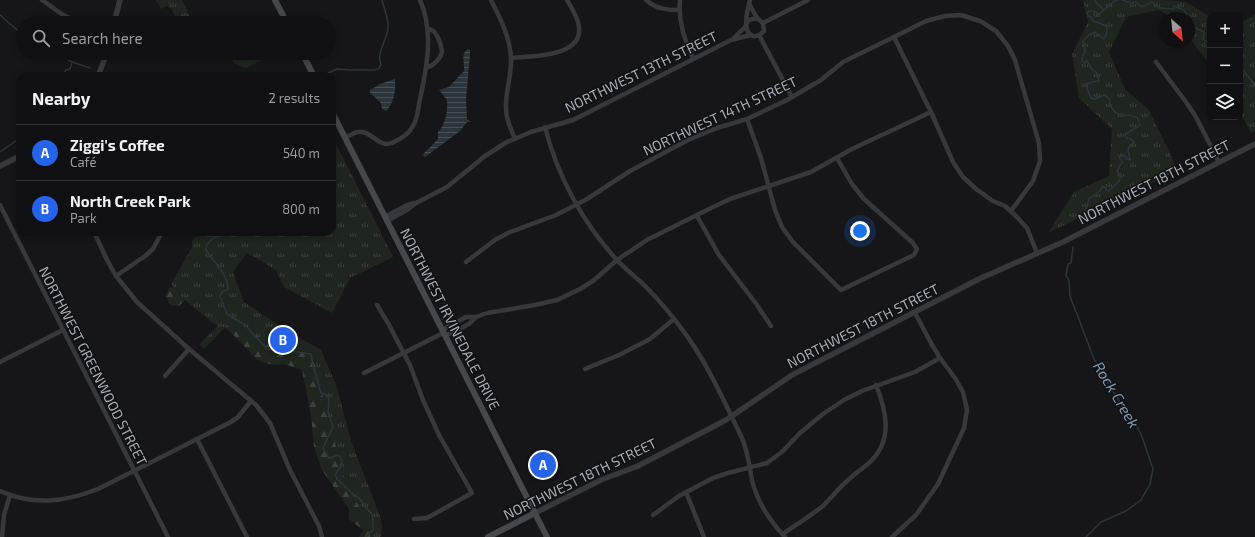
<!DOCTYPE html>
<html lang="en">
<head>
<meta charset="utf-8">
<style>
	body { margin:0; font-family:"Exo 2",sans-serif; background:#19191b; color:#f1f3f6 }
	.controls { position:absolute; right:12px; top:12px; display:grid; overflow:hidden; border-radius:8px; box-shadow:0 2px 6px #0003 }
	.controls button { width:36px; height:36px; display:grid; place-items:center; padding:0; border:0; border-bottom:1px solid #303032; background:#101012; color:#f1f3f6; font:20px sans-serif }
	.compass { position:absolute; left:1159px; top:12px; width:36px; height:36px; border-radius:50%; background:#101012; box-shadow:0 2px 6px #0003; rotate:153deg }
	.you { position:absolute; left:860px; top:231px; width:14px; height:14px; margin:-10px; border:3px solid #fff; border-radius:50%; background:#1a73e8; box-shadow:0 0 0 6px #1a73e833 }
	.badge { display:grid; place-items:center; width:26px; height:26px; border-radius:50%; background:#2563eb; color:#fff; font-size:13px; font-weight:700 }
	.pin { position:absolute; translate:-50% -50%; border:2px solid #fff; box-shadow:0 1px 4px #0006 }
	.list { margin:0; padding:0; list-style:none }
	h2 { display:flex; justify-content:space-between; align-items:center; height:52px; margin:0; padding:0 16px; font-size:17px }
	h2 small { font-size:13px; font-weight:400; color:#9c9d9f }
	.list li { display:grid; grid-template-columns:26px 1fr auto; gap:12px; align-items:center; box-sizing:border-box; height:56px; padding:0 16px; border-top:1px solid #303032 }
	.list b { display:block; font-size:15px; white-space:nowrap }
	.list p { margin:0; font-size:13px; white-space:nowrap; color:#9c9d9f }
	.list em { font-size:13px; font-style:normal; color:#9c9d9f }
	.icon { flex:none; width:22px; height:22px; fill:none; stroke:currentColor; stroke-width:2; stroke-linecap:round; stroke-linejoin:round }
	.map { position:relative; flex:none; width:1255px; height:537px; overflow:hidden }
	.search { position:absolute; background:#101012; box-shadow:0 2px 6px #0003; left:16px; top:16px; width:320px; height:44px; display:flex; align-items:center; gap:10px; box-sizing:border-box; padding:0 14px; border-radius:22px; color:#9c9d9f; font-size:15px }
	.panel { position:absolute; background:#101012; box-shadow:0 2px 6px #0003; left:16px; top:72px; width:320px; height:164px; border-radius:12px }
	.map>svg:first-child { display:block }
	.forest { fill:url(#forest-firs) }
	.park { fill:url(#park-tufts) }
	.pitch { fill:#1e261f }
	.water { fill:url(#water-rules) }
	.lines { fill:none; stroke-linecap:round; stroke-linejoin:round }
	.stream { stroke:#2c353c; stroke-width:1.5 }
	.minor { stroke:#37383d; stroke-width:4.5 }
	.tertiary { stroke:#37383d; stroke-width:5.5 }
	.secondary { stroke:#45474d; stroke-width:6 }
	.labels { text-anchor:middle; stroke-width:3; stroke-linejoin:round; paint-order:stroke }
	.street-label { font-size:14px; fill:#a8adb8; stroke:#111113 }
	.water-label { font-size:15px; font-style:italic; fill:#7f9bb3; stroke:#111113 }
</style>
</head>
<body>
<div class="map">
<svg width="1255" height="537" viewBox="0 0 1255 537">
	<defs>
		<pattern id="forest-firs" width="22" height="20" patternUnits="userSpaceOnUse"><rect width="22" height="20" fill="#1e261f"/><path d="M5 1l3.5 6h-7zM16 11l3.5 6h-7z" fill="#3c433d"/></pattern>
		<pattern id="park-tufts" width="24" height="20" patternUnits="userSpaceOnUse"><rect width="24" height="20" fill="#1e261f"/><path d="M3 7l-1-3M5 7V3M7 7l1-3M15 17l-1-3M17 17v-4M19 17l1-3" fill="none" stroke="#3c433d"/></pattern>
		<pattern id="water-rules" width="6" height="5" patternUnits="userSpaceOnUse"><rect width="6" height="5" fill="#2c353c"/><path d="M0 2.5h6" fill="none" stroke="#485056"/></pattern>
	</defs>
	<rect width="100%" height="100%" fill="#161618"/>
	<path class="forest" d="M201,236l32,64 81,53 44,138 18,46h-17l4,-7 -14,-11v-10l-27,-39 -5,-14 -3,-10 -3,-30 -9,-46 -18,-6 -11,1 -14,-4 -33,-33 -12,-4 -29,-24 -6,6 -9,-1 -5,-9 4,-8 10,-2 14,-35 -1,-9 4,-5z"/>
	<g class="park">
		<path d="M156,0h26l11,23h-15l-6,-13 -5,-4 -6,3z"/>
		<path d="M1083,0h81l22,2 24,15v47l-21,-26v-20h-16l-14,-8 -33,7 -17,35 16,37 24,21 29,60 -130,63 26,-41 35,-16 3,-47 -33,-31 -7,-44 16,-32z"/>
		<path d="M1255,15v116l-4,2 -11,-21v-89z"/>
		<path d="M332,136l61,121 -43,21 -18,35 -48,-26 -8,-17 -29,-17 -14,19 11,30 42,28 35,20 16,37 14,54 29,75 2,9 -1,12h-11l2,-9 -26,-43 -34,-130 -44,-10 -33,-28 -31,32 -4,-5 18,-19 -37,-29 -10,-12 30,-52h131z"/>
	</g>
	<path class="pitch" d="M230,53h46l-30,15 -12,-5z"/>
	<g class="water">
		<path d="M468,49l2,1v4l-4,45 1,20 4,3h-4l-7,9 -35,26 -2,-2c4,-6 11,-10 15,-17v-6c8,-8 10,-22 9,-32l-8,-10 10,-3 15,-16c1,-9 -4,-16 4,-22z"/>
		<path d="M395,79c1,11 -1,25 -9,32l-4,-2 -1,-6 -11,-10v-3l10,-6z"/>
	</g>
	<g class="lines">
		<g class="stream">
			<path d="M1122,0l10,3 4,-1 6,5 10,-5 7,6 14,1 1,-3c6,2 10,3 13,8l-1,4"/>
			<path d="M1104,10l10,-9 4,-1"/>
			<path d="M0,15l23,20"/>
			<path d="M1189,25l15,7 -1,7 7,5"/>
			<path d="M56,53l16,9 18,6"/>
			<path d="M1240,67l15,18"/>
			<path d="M62,76l4,-6 4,-1 2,-7"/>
			<path d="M322,76l15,-7 13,1h24l4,-1 3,-4c-5,-13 6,-24 7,-37 1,-10 -4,-18 -6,-28"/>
			<path d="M0,152l20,-14"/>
			<path d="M1081,223l8,-24 11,-8 2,-4h3l1,3 3,1 10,-10 2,-5 -4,-5 5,-9 -3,-5 4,-2 3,1 1,3 3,1 -2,-11 6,-7 -3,-3 -5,-1v-4l14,-9 -3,-8c-16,-5 -24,3 -28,-19l-5,-3 -9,4 -4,-1c-2,-5 -5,-9 -4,-15l12,-2 -3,-9 -4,-3 -5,-8 -4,1 -1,-3 3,-8 -2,-10 7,-7 5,-2 9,7c8,-15 0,-14 -11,-18l-2,-4 -3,-1 -1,-3 2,-2h4l6,3 5,-4 -7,-6 -2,-4"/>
			<path d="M226,232l-4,4 -8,1 -7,7 -1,6c7,12 23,25 22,40l-5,1 -3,5 7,18 18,11 23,25 8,-1 35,5 2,11 8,28 6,2 2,4 -1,13 5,15 -10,21 5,9 2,1 8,-3 3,3 1,6 -7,11 2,4 17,16 6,4 7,10 5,5 1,7v9l-7,7"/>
			<path d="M1073,247l-2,16 -3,1 -2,11 3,6 1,15 24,63 29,49 11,12 8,17 11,32 -3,15 -9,16 -15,11 -25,11 -15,15"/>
		</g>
		<g class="minor">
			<path d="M42,0l21,15 17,8"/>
			<path d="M491,0c9,18 19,37 20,58 1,17 -6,34 -5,51 0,11 5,20 9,30"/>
			<path d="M646,0c10,9 21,10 33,10"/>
			<path d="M680,0c-2,20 4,40 13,58"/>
			<path d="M750,5l7,13"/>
			<path d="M763,23l45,-23"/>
			<path d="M746,24l3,-4 8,-2 6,5 1,8c-3,3 -7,6 -11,5 -12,-3 -5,-28 -3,-36"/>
			<path d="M759,35l33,62"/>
			<path d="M894,37l37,75 22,50 10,15 13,12 17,12 12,5 12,11 10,11 10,25"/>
			<path d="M734,38l12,-12"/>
			<path d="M511,58c20,-2 77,0 67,-36 -2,-7 -7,-15 -11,-22"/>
			<path d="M1156,62l30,40 10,15 23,45"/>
			<path d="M426,67c7,0 14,-8 16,-15 -1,-8 -5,-23 -14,-23"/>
			<path d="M747,119l14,39 14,52 7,17 11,15 48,48 73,-35 3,-6 -4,-6 -49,-44 -12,-15 -15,-26"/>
			<path d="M545,127c12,48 38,96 71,132 9,10 20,18 29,27 13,13 25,27 36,42 25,32 42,71 60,108 7,14 8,29 11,44 5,22 18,41 33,57"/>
			<path d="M345,138c4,-2 9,-6 14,-6 12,-2 19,16 33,11 9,-4 17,-9 21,-17 5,-8 5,-18 7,-27 7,-32 14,-68 0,-99"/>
			<path d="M0,205l168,332"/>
			<path d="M697,216l22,39 38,50 14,21"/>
			<path d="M385,217l20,-11 9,-3"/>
			<path d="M387,221l20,-11 9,-7 31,-16 38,-31 22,-14 24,-10 42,-12 14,-7 144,-73 20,-5"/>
			<path d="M94,232l13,28 9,16 21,26 52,47 67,56 14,18 20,47 29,56 3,11"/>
			<path d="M466,262l29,-22 13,-7 48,-18 31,-16 43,-28 58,-31 29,-12 30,-9 40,-19 34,-20 22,-18 51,-25 32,-16 19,-5 16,-1 19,6 16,10 12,15 7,14 24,83 1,18 -7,20 -22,30"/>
			<path d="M116,276l29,-20 8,-7 9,-17"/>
			<path d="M377,305l11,18 22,42 13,35 16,35 33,58 -45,25 -13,1"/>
			<path d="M442,330l24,-13h10l11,-4 48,-8 22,-5 23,-11 13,-8 24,-21 30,-20 60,-30 23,-11 81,-27 41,-23 79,-37"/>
			<path d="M445,336l24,-12 7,-7"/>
			<path d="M0,362l63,-32"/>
			<path d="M585,369l34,-14 31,-16 24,-20"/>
			<path d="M364,373l79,-40"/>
			<path d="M165,376l24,-27"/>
			<path d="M197,439l50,98"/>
			<path d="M0,491c35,15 64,11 98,-2l131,-66 8,-5 14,-17"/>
			<path d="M686,492l18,45"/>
			<path d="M653,515l26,-19 34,-18 15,-5 39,-10 16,-12 17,-18 23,-19 21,-14 18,-9 53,-19 25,-14"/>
			<path d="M783,534c13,-9 27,-18 40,-28 8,-8 15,-17 23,-24 8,-8 18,-14 26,-22 21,-22 14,-50 4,-75"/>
			<path d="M2,537l2,-22 6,-20"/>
			<path d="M892,537l24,-22 22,-31 26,-56 3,-18 -4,-18 -8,-14 -15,-20 -9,-15 -16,-30"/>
		</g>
		<g class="tertiary">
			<path d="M114,23l6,-23"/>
			<path d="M98,76l9,-23"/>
			<path d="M0,166l20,-10"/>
			<path d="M535,513l66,-33 37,-14 88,-46 66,-45 187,-96 84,-37 192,-98"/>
		</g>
		<g class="secondary">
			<path d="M275,0l12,23"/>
			<path d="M302,53l12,23"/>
			<path d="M332,112l215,425"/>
			<path d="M488,537l47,-24"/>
		</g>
	</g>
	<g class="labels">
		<g class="street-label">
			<text transform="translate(641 72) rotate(-26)" y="5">NORTHWEST 13TH STREET</text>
			<text transform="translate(720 116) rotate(-25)" y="5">NORTHWEST 14TH STREET</text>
			<text transform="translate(1154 182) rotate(-27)" y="5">NORTHWEST 18TH STREET</text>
			<text transform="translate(450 319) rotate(63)" y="5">NORTHWEST IRVINEDALE DRIVE</text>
			<text transform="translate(863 326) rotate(-27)" y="5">NORTHWEST 18TH STREET</text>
			<text transform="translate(93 366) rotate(63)" y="5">NORTHWEST GREENWOOD STREET</text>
			<text transform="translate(580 479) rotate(-26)" y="5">NORTHWEST 18TH STREET</text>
		</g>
		<g class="water-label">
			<text transform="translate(1116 395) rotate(59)" y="5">Rock Creek</text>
		</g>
	</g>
</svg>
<div class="controls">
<button>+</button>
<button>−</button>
<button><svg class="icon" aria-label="layers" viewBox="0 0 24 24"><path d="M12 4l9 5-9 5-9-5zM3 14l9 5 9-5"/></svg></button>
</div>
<svg class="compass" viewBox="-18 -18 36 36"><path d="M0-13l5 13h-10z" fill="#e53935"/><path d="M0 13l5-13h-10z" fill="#9c9d9f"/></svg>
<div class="you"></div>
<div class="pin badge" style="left:543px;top:465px">A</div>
<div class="pin badge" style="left:283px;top:340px">B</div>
<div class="search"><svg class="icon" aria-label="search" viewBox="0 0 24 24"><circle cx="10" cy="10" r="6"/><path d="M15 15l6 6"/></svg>Search here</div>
<section class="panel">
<h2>Nearby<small>2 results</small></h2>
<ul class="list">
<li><span class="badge">A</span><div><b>Ziggi's Coffee</b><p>Café</p></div><em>540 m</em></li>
<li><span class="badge">B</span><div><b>North Creek Park</b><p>Park</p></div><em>800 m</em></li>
</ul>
</section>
</div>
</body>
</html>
